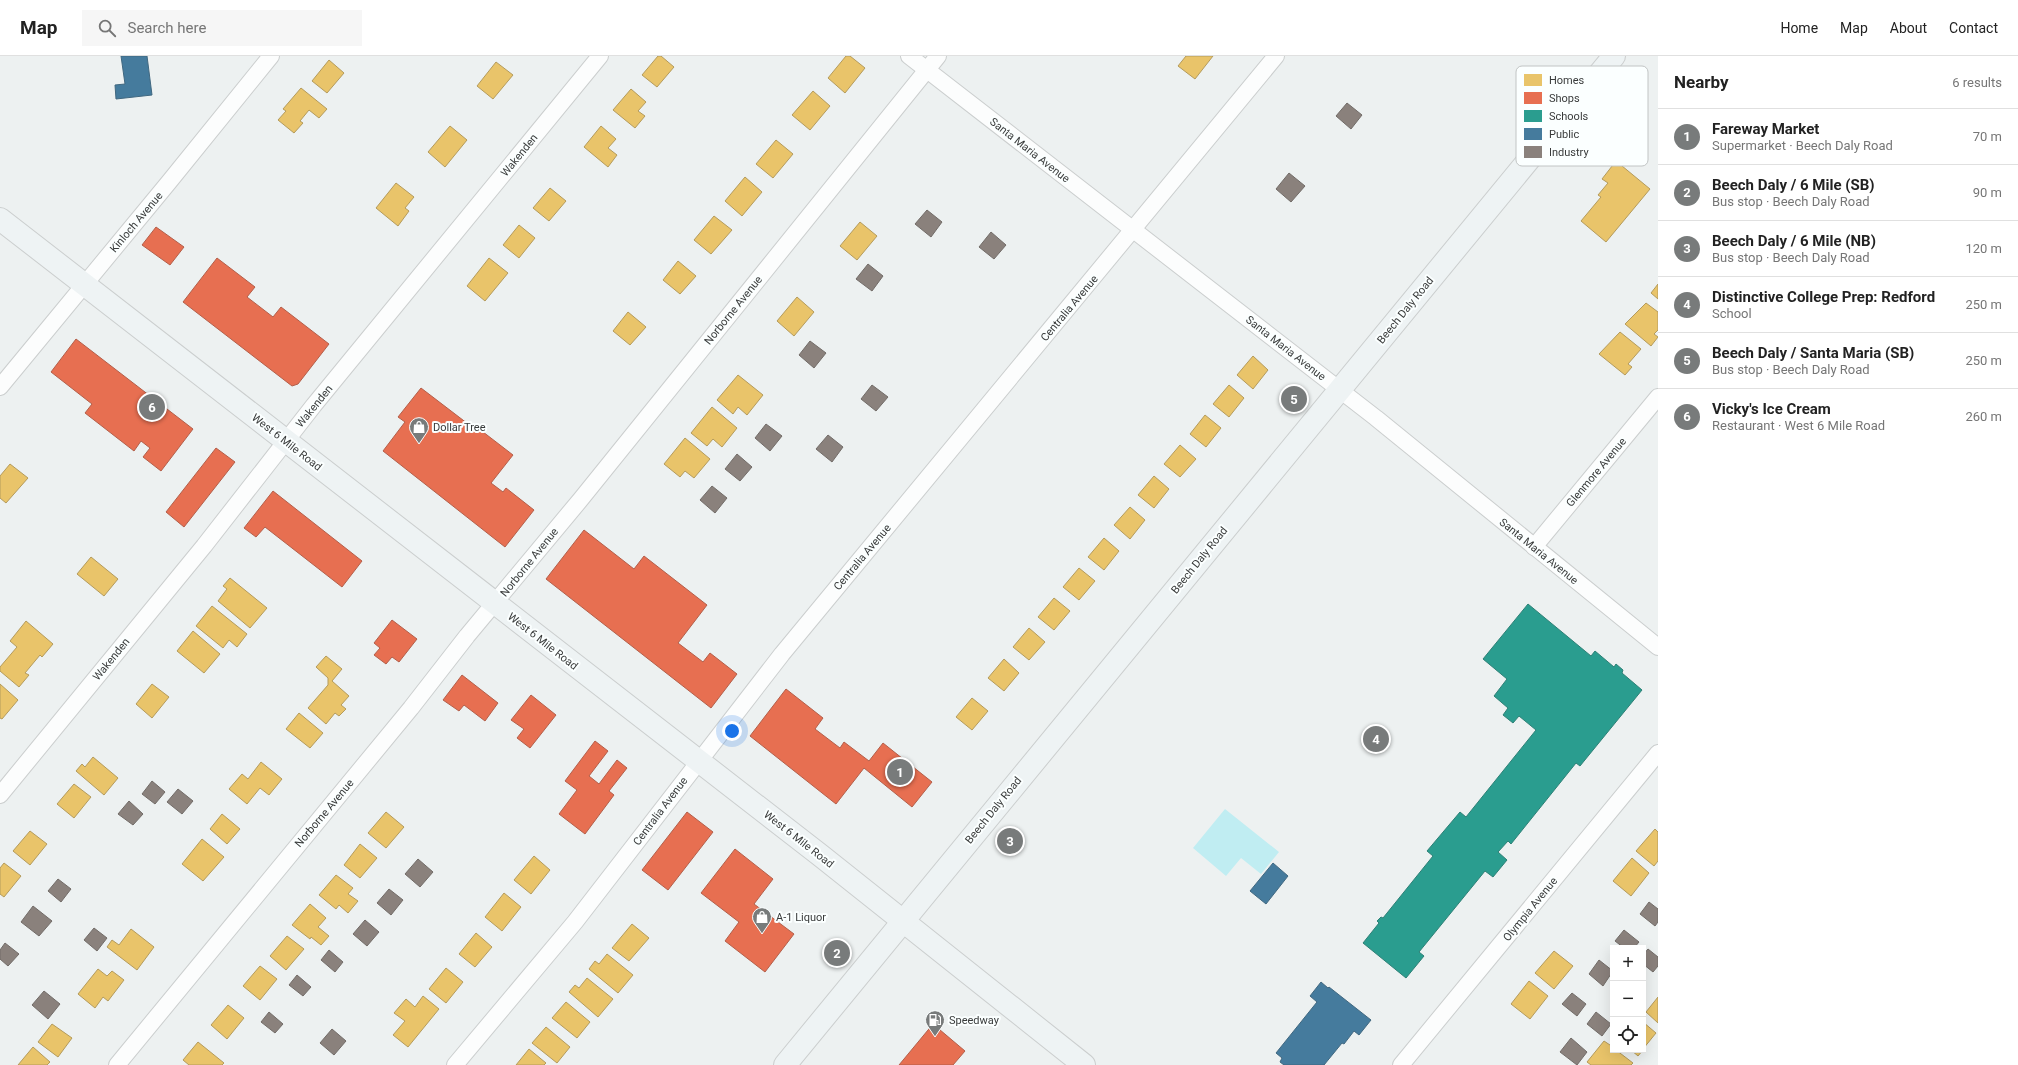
<!DOCTYPE html>
<html lang="en">
<head>
<meta charset="utf-8">
<style>
	body { margin:0; font-family:Roboto,sans-serif; background:#f6f6f6; color:#222 }
	.controls { position:absolute; right:12px; bottom:12px; display:grid; overflow:hidden; border-radius:0px; box-shadow:0 4px 16px #0002 }
	.controls button { width:36px; height:36px; display:grid; place-items:center; padding:0; border:0; border-bottom:1px solid #e0e0e0; background:#fff; color:#222; font:20px sans-serif }
	.you { position:absolute; left:732px; top:675px; width:14px; height:14px; margin:-10px; border:3px solid #fff; border-radius:50%; background:#1a73e8; box-shadow:0 0 0 6px #1a73e833 }
	.badge { display:grid; place-items:center; width:26px; height:26px; border-radius:50%; background:#787b7b; color:#fff; font-size:13px; font-weight:700 }
	.pin { position:absolute; translate:-50% -50%; border:2px solid #fff; box-shadow:0 1px 4px #0006 }
	.list { margin:0; padding:0; list-style:none }
	h2 { display:flex; justify-content:space-between; align-items:center; height:52px; margin:0; padding:0 16px; font-size:17px }
	h2 small { font-size:13px; font-weight:400; color:#767676 }
	.list li { display:grid; grid-template-columns:26px 1fr auto; gap:12px; align-items:center; box-sizing:border-box; height:56px; padding:0 16px; border-top:1px solid #e0e0e0 }
	.list b { display:block; font-size:15px; white-space:nowrap }
	.list p { margin:0; font-size:13px; white-space:nowrap; color:#767676 }
	.list em { font-size:13px; font-style:normal; color:#767676 }
	.icon { flex:none; width:22px; height:22px; fill:none; stroke:currentColor; stroke-width:2; stroke-linecap:round; stroke-linejoin:round }
	.map { position:relative; flex:none; width:1658px; height:1009px; overflow:hidden }
	header { display:flex; align-items:center; gap:24px; box-sizing:border-box; height:56px; padding:0 20px; background:#fff; border-bottom:1px solid #e0e0e0 }
	header strong { font-size:19px }
	nav { display:flex; gap:22px; margin-inline-start:auto; font-size:14px }
	.search { width:280px; height:36px; background:#f6f6f6; display:flex; align-items:center; gap:10px; box-sizing:border-box; padding:0 14px; border-radius:0px; color:#767676; font-size:15px }
	main { display:flex }
	aside { flex:1; background:#fff }
	.map>svg:first-child { display:block }
	.green { fill:#c0edf2 }
	.homes { fill:#e9c46a; stroke:#b49b5c }
	.shops { fill:#e76f51; stroke:#b35f4a }
	.schools { fill:#2a9d8f; stroke:#2e8076 }
	.public { fill:#457b9d; stroke:#416880 }
	.industry { fill:#8a817c; stroke:#726c68 }
	.lines { fill:none; stroke-linecap:round; stroke-linejoin:round }
	.minor-casing { stroke:#cbcece; stroke-width:18 }
	.secondary-casing { stroke:#cbcece; stroke-width:24 }
	.minor { stroke:#fcfdfd; stroke-width:16 }
	.secondary { stroke:#eef3f4; stroke-width:22 }
	.labels { text-anchor:middle; stroke-width:4; stroke-linejoin:round; paint-order:stroke }
	.street-label { font-size:11px; fill:#393b3b; stroke:#fbffff }
	.poi-label { font-size:11px; fill:#393b3b; stroke:#fbffff; text-anchor:start }
	.key { fill:#fbffff; stroke:#c1c4c4; stroke-width:1 }
	.key-label { font-size:11px; fill:#393b3b }
</style>
</head>
<body>
<header>
<strong>Map</strong>
<div class="search"><svg class="icon" aria-label="search" viewBox="0 0 24 24"><circle cx="10" cy="10" r="6"/><path d="M15 15l6 6"/></svg>Search here</div>
<nav><a>Home</a><a>Map</a><a>About</a><a>Contact</a></nav>
</header>
<main>
<div class="map">
<svg width="1658" height="1009" viewBox="0 0 1658 1009">
	<rect width="100%" height="100%" fill="#edf1f1"/>
	<path class="green" d="M1225,753l54,43 -18,22 -20,-16 -15,18 -33,-28z"/>
	<g class="homes">
		<path d="M658,0h3l13,11 -17,20 -15,-12z"/>
		<path d="M846,0h4l15,12 -20,25 -17,-15z"/>
		<path d="M1186,0h27l-18,23 -17,-13z"/>
		<path d="M329,4l15,13 -17,20 -15,-12z"/>
		<path d="M496,6l17,13 -20,24 -16,-13z"/>
		<path d="M301,32l26,21 -8,9 -10,-8 -9,11 3,2 -9,10 -16,-13 8,-9 -3,-2z"/>
		<path d="M631,33l15,13 -8,9 7,5 -10,12 -22,-18z"/>
		<path d="M813,35l17,15 -20,24 -18,-15z"/>
		<path d="M450,70l17,14 -22,27 -17,-15z"/>
		<path d="M601,70l15,13 -8,9 9,7 -9,12 -24,-20z"/>
		<path d="M776,84l17,14 -20,24 -17,-14z"/>
		<path d="M1616,105l34,28 -44,53 -25,-21 20,-24 -3,-2 10,-12 -6,-4z"/>
		<path d="M745,121l17,15 -20,24 -17,-15z"/>
		<path d="M396,127l18,14 -9,11 4,3 -11,15 -22,-18z"/>
		<path d="M550,132l16,13 -17,20 -16,-13z"/>
		<path d="M714,160l18,14 -21,24 -17,-14z"/>
		<path d="M860,166l17,14 -20,24 -17,-14z"/>
		<path d="M519,169l16,13 -16,20 -16,-13z"/>
		<path d="M489,202l19,15 -23,28 -18,-15z"/>
		<path d="M678,205l18,15 -16,18 -17,-14z"/>
		<path d="M1658,228v15l-7,-6z"/>
		<path d="M797,241l17,15 -20,24 -17,-15z"/>
		<path d="M1646,247l12,9v18l-4,4 4,3 -7,9 -26,-22z"/>
		<path d="M628,256l18,15 -16,18 -17,-14z"/>
		<path d="M1620,276l21,17 -13,15 4,3 -7,8 -26,-21z"/>
		<path d="M1253,300l15,14 -15,19 -16,-14z"/>
		<path d="M738,319l25,20 -16,20 -9,-8 -5,7 -16,-14z"/>
		<path d="M1229,329l15,13 -15,19 -16,-13z"/>
		<path d="M712,351l25,21 -15,19 -9,-8 -6,7 -16,-13z"/>
		<path d="M1205,359l16,13 -15,19 -16,-13z"/>
		<path d="M685,382l25,21 -16,19 -9,-7 -5,6 -16,-13z"/>
		<path d="M1180,389l16,14 -16,18 -16,-13z"/>
		<path d="M10,408l18,14 -22,25 -6,-5v-22z"/>
		<path d="M1154,420l15,13 -15,19 -16,-13z"/>
		<path d="M1130,451l15,13 -15,19 -16,-14z"/>
		<path d="M1104,482l15,13 -15,19 -16,-13z"/>
		<path d="M91,501l27,22 -14,17 -27,-22z"/>
		<path d="M1079,512l16,13 -16,19 -16,-13z"/>
		<path d="M230,522l37,30 -17,20 -32,-27 9,-12 -4,-3z"/>
		<path d="M1054,542l16,13 -16,19 -16,-13z"/>
		<path d="M212,550l35,28 -10,13 -8,-7 -6,8 -27,-22z"/>
		<path d="M26,565l27,23 -11,13 -2,-2 -15,18 4,2 -10,12 -19,-16v-4l17,-20 -7,-6z"/>
		<path d="M1029,572l16,14 -16,18 -16,-13z"/>
		<path d="M193,575l27,23 -16,19 -27,-22z"/>
		<path d="M326,600l16,13 -10,12 17,15 -8,9 5,4 -7,7 -4,-3 -9,11 -18,-16 20,-23v-7l-12,-11z"/>
		<path d="M1004,603l15,14 -15,18 -16,-13z"/>
		<path d="M0,628l18,16 -16,19 -2,-1z"/>
		<path d="M152,628l17,13 -17,21 -16,-14z"/>
		<path d="M972,642l16,13 -16,19 -16,-13z"/>
		<path d="M299,657l24,20 -13,15 -24,-19z"/>
		<path d="M93,701l25,21 -14,17 -28,-24 6,-7 3,3z"/>
		<path d="M261,706l21,17 -13,16 -9,-7 -13,16 -18,-15 13,-15 6,5z"/>
		<path d="M74,728l17,13 -17,21 -17,-14z"/>
		<path d="M386,756l18,15 -18,21 -18,-15z"/>
		<path d="M222,758l18,15 -13,15 -17,-15z"/>
		<path d="M1655,773l3,3v29l-4,5 -18,-15z"/>
		<path d="M30,775l17,13 -17,21 -17,-14z"/>
		<path d="M202,783l22,18 -21,24 -21,-17z"/>
		<path d="M360,788l17,14 -17,20 -16,-13z"/>
		<path d="M534,800l16,14 -19,24 -17,-14z"/>
		<path d="M1632,802l17,15 -18,23 -18,-15z"/>
		<path d="M4,807l17,13 -17,21 -4,-3v-26z"/>
		<path d="M336,819l17,13 -5,6 10,7 -10,12 -9,-8 -3,4 -17,-14z"/>
		<path d="M504,837l17,14 -19,24 -17,-14z"/>
		<path d="M310,848l16,14 -8,9 11,9 -8,9 -10,-8 -1,2 -18,-14z"/>
		<path d="M632,868l17,14 -20,23 -17,-13z"/>
		<path d="M131,873l23,18 -17,23 -30,-23 5,-7 7,5z"/>
		<path d="M476,877l16,14 -17,20 -16,-13z"/>
		<path d="M287,880l17,13 -18,21 -16,-14z"/>
		<path d="M1554,895l19,15 -19,23 -19,-16z"/>
		<path d="M607,898l26,21 -15,18 -29,-24 6,-8 4,3z"/>
		<path d="M260,910l17,13 -17,21 -17,-14z"/>
		<path d="M446,912l17,14 -17,21 -17,-14z"/>
		<path d="M98,913l9,7 5,-5 12,9 -16,21 -5,-4 -8,11 -17,-14z"/>
		<path d="M587,922l26,21 -15,18 -29,-25 6,-7 4,3z"/>
		<path d="M1529,925l19,15 -18,23 -19,-15z"/>
		<path d="M423,940l16,13 -31,38 -15,-12 12,-14 -11,-8 12,-14 9,8z"/>
		<path d="M1658,941v26l-12,-11z"/>
		<path d="M566,946l24,20 -13,16 -25,-20z"/>
		<path d="M228,949l16,13 -17,21 -16,-14z"/>
		<path d="M1643,966l13,11 -13,16z"/>
		<path d="M52,968l20,14 -14,19 -20,-15z"/>
		<path d="M546,971l24,20 -13,16 -25,-20z"/>
		<path d="M1604,985l9,6v3h3l17,13 -2,2h-40l-4,-3z"/>
		<path d="M198,986l26,21 -2,2h-33l-6,-5z"/>
		<path d="M33,991l17,15 -3,3h-29z"/>
		<path d="M529,993l17,14 -2,2h-28z"/>
		<path d="M1631,994h12l-5,6z"/>
	</g>
	<g class="shops">
		<path d="M156,171l28,20 -14,18 -28,-20z"/>
		<path d="M217,202l38,29 -8,10 26,20 8,-10 48,37 -31,40 -6,2 -109,-84z"/>
		<path d="M76,283l117,90 -32,42 -18,-14 7,-9 -9,-7 -7,10 -49,-38 7,-9 -41,-32z"/>
		<path d="M421,332l51,39 2,-2 39,30 -22,28 12,9 3,-4 28,22 -29,37 -122,-96 22,-29 -7,-5z"/>
		<path d="M216,392l19,14 -51,65 -18,-15z"/>
		<path d="M273,435l89,70 -20,26 -77,-60 -9,10 -12,-9z"/>
		<path d="M584,474l50,39 10,-13 63,49 -29,38 25,19 7,-9 27,21 -26,34 -165,-129z"/>
		<path d="M392,564l25,19 -18,23 -7,-5 -6,7 -12,-9 6,-7 -6,-5z"/>
		<path d="M462,619l36,28 -13,18 -21,-16 -5,6 -16,-11z"/>
		<path d="M786,633l37,29 -8,11 25,19 4,-6 25,19 14,-18 49,39 -20,25 -48,-39 -28,36 -86,-68z"/>
		<path d="M531,639l25,20 -26,33 -13,-10 7,-9 -13,-9z"/>
		<path d="M595,685l13,10 -19,25 10,8 18,-24 10,8 -18,23 5,4 -29,39 -26,-20 18,-24 -12,-9z"/>
		<path d="M687,756l26,20 -45,58 -26,-20z"/>
		<path d="M735,793l38,30 -19,25 40,30 -29,38 -40,-31 14,-19 -38,-29z"/>
		<path d="M933,968l32,27 -12,14h-54z"/>
	</g>
	<path class="schools" d="M1528,548l63,52 4,-5 19,16 2,-3 7,6 -1,3 20,17 -62,76 -4,-3 -65,81 -3,-3 -10,11 9,8 -14,17 -8,-6 -66,81 5,4 -18,22 -43,-35 16,-20 -2,-2 4,-4 2,1 50,-62 -6,-5 33,-39 6,5 70,-87 -17,-14 -6,7 -10,-8 5,-7 -14,-12 13,-17 -24,-20z"/>
	<g class="public">
		<path d="M121,0h26l5,39 -36,4 -1,-14 10,-1z"/>
		<path d="M1273,807l15,13 -22,28 -16,-13z"/>
		<path d="M1321,926l7,6 1,-1 42,33 -12,15 -5,-4 -10,13 -2,-1 -18,22h-40l-4,-3 2,-4 -6,-5 41,-51 -7,-6z"/>
	</g>
	<g class="industry">
		<path d="M1347,47l15,12 -11,14 -15,-13z"/>
		<path d="M1289,117l16,13 -14,16 -15,-13z"/>
		<path d="M927,154l15,12 -11,15 -16,-13z"/>
		<path d="M991,176l15,13 -12,14 -15,-12z"/>
		<path d="M868,208l15,12 -11,15 -16,-12z"/>
		<path d="M810,285l16,12 -12,15 -15,-13z"/>
		<path d="M872,329l16,12 -12,14 -15,-12z"/>
		<path d="M766,368l16,12 -12,15 -15,-13z"/>
		<path d="M828,379l15,12 -11,15 -16,-13z"/>
		<path d="M737,398l15,13 -12,14 -15,-12z"/>
		<path d="M712,430l15,12 -12,15 -15,-13z"/>
		<path d="M152,725l13,11 -10,12 -13,-10z"/>
		<path d="M178,733l15,12 -11,13 -15,-12z"/>
		<path d="M129,745l14,13 -10,11 -15,-11z"/>
		<path d="M418,803l15,13 -13,15 -15,-13z"/>
		<path d="M58,823l13,10 -10,13 -13,-11z"/>
		<path d="M389,833l14,11 -12,15 -14,-12z"/>
		<path d="M1649,846l9,7v13l-3,4 -15,-12z"/>
		<path d="M33,850l19,15 -13,15 -18,-14z"/>
		<path d="M365,864l14,12 -12,14 -14,-12z"/>
		<path d="M94,872l13,10 -10,13 -13,-11z"/>
		<path d="M1624,874l15,12 -5,6h-10l-9,-7z"/>
		<path d="M5,887l14,11 -11,12 -8,-7v-9z"/>
		<path d="M1648,893l10,8v9l-5,6 -10,-8v-9z"/>
		<path d="M329,894l14,12 -8,10 -14,-12z"/>
		<path d="M1599,904l14,11 -10,15 -14,-12z"/>
		<path d="M297,919l14,12 -8,9 -14,-11z"/>
		<path d="M44,935l16,13 -12,15 -16,-14z"/>
		<path d="M1572,937l14,11 -9,12 -15,-12z"/>
		<path d="M269,956l14,12 -8,9 -14,-11z"/>
		<path d="M1596,956l15,12 -9,12 -15,-12z"/>
		<path d="M332,973l14,12 -12,14 -14,-12z"/>
		<path d="M1571,982l16,14 -10,13 -17,-13z"/>
	</g>
	<g class="lines">
		<defs>
			<g id="minor">
				<path d="M909,0l467,362 282,229"/>
				<path d="M0,331l169,-205 102,-126"/>
				<path d="M1534,491l124,-150"/>
				<path d="M0,739l204,-249 110,-141 286,-349"/>
				<path d="M117,1009l294,-357 56,-72 114,-137 357,-443"/>
				<path d="M455,1009l120,-143 207,-268 494,-598"/>
				<path d="M1401,1009l257,-312"/>
			</g>
			<g id="secondary">
				<path d="M0,163l820,636 264,210"/>
				<path d="M785,1009l829,-1009"/>
			</g>
		</defs>
		<use href="#minor" class="minor-casing"/>
		<use href="#secondary" class="secondary-casing"/>
		<use href="#minor" class="minor"/>
		<use href="#secondary" class="secondary"/>
	</g>
	<defs>
		<symbol id="shop-pin" viewBox="-11 -11 22 30"><path d="M0 17L-7.5 6A9.5 9.5 0 1 1 7.5 6Z" fill="#787b7b" stroke="#fbffff"/><path d="M-5-2.5h2.3a2.7 3.5 0 0 1 5.4 0H5L5.5 6h-11ZM-1.5-2.5h3a1.5 2.3 0 0 0-3 0Z" fill="#fff"/></symbol>
		<symbol id="fuel-pin" viewBox="-11 -11 22 30"><path d="M0 17L-7.5 6A9.5 9.5 0 1 1 7.5 6Z" fill="#787b7b" stroke="#fbffff"/><path d="M-5.5-6h7V0h2V4h1.3V-2.5L3-4.5l.8-.8L6-3V5H2.5V1h-1V6h-7ZM-4.2-4.7v3.2H.2V-4.7Z" fill="#fff"/></symbol>
	</defs>
	<g fill-rule="evenodd">
		<use href="#shop-pin" x="408" y="360" width="22" height="30"/>
		<use href="#shop-pin" x="751" y="850" width="22" height="30"/>
		<use href="#fuel-pin" x="924" y="953" width="22" height="30"/>
	</g>
	<g class="labels">
		<g class="street-label">
			<text transform="translate(1030 94) rotate(38)" y="4">Santa Maria Avenue</text>
			<text transform="translate(519 99) rotate(-51)" y="4">Wakenden</text>
			<text transform="translate(136 166) rotate(-50)" y="4">Kinloch Avenue</text>
			<text transform="translate(1069 252) rotate(-50)" y="4">Centralia Avenue</text>
			<text transform="translate(733 254) rotate(-51)" y="4">Norborne Avenue</text>
			<text transform="translate(1405 254) rotate(-51)" y="4">Beech Daly Road</text>
			<text transform="translate(1286 292) rotate(38)" y="4">Santa Maria Avenue</text>
			<text transform="translate(314 350) rotate(-51)" y="4">Wakenden</text>
			<text transform="translate(287 386) rotate(38)" y="4">West 6 Mile Road</text>
			<text transform="translate(1596 416) rotate(-50)" y="4">Glenmore Avenue</text>
			<text transform="translate(1539 495) rotate(39)" y="4">Santa Maria Avenue</text>
			<text transform="translate(862 501) rotate(-50)" y="4">Centralia Avenue</text>
			<text transform="translate(1199 504) rotate(-51)" y="4">Beech Daly Road</text>
			<text transform="translate(529 506) rotate(-51)" y="4">Norborne Avenue</text>
			<text transform="translate(543 585) rotate(38)" y="4">West 6 Mile Road</text>
			<text transform="translate(111 603) rotate(-51)" y="4">Wakenden</text>
			<text transform="translate(993 754) rotate(-51)" y="4">Beech Daly Road</text>
			<text transform="translate(660 755) rotate(-53)" y="4">Centralia Avenue</text>
			<text transform="translate(324 757) rotate(-50)" y="4">Norborne Avenue</text>
			<text transform="translate(799 783) rotate(38)" y="4">West 6 Mile Road</text>
			<text transform="translate(1530 853) rotate(-51)" y="4">Olympia Avenue</text>
		</g>
		<g class="poi-label">
			<text x="433" y="375">Dollar Tree</text>
			<text x="776" y="865">A-1 Liquor</text>
			<text x="949" y="968">Speedway</text>
		</g>
	</g>
	<rect x="1516" y="10" width="132" height="100" rx="6" class="key"/>
	<rect x="1524" y="18" width="18" height="12" fill="#e9c46a"/>
	<rect x="1524" y="36" width="18" height="12" fill="#e76f51"/>
	<rect x="1524" y="54" width="18" height="12" fill="#2a9d8f"/>
	<rect x="1524" y="72" width="18" height="12" fill="#457b9d"/>
	<rect x="1524" y="90" width="18" height="12" fill="#8a817c"/>
	<g class="key-label">
		<text x="1549" y="28">Homes</text>
		<text x="1549" y="46">Shops</text>
		<text x="1549" y="64">Schools</text>
		<text x="1549" y="82">Public</text>
		<text x="1549" y="100">Industry</text>
	</g>
</svg>
<div class="controls">
<button>+</button>
<button>−</button>
<button><svg class="icon" aria-label="locate" viewBox="0 0 24 24"><circle cx="12" cy="12" r="6"/><path d="M12 2v4M12 18v4M2 12h4M18 12h4"/></svg></button>
</div>
<div class="you"></div>
<div class="pin badge" style="left:900px;top:716px">1</div>
<div class="pin badge" style="left:837px;top:897px">2</div>
<div class="pin badge" style="left:1010px;top:785px">3</div>
<div class="pin badge" style="left:1376px;top:683px">4</div>
<div class="pin badge" style="left:1294px;top:343px">5</div>
<div class="pin badge" style="left:152px;top:351px">6</div>
</div>
<aside>
<h2>Nearby<small>6 results</small></h2>
<ul class="list">
<li><span class="badge">1</span><div><b>Fareway Market</b><p>Supermarket · Beech Daly Road</p></div><em>70 m</em></li>
<li><span class="badge">2</span><div><b>Beech Daly / 6 Mile (SB)</b><p>Bus stop · Beech Daly Road</p></div><em>90 m</em></li>
<li><span class="badge">3</span><div><b>Beech Daly / 6 Mile (NB)</b><p>Bus stop · Beech Daly Road</p></div><em>120 m</em></li>
<li><span class="badge">4</span><div><b>Distinctive College Prep: Redford</b><p>School</p></div><em>250 m</em></li>
<li><span class="badge">5</span><div><b>Beech Daly / Santa Maria (SB)</b><p>Bus stop · Beech Daly Road</p></div><em>250 m</em></li>
<li><span class="badge">6</span><div><b>Vicky's Ice Cream</b><p>Restaurant · West 6 Mile Road</p></div><em>260 m</em></li>
</ul>
</aside>
</main>
</body>
</html>
